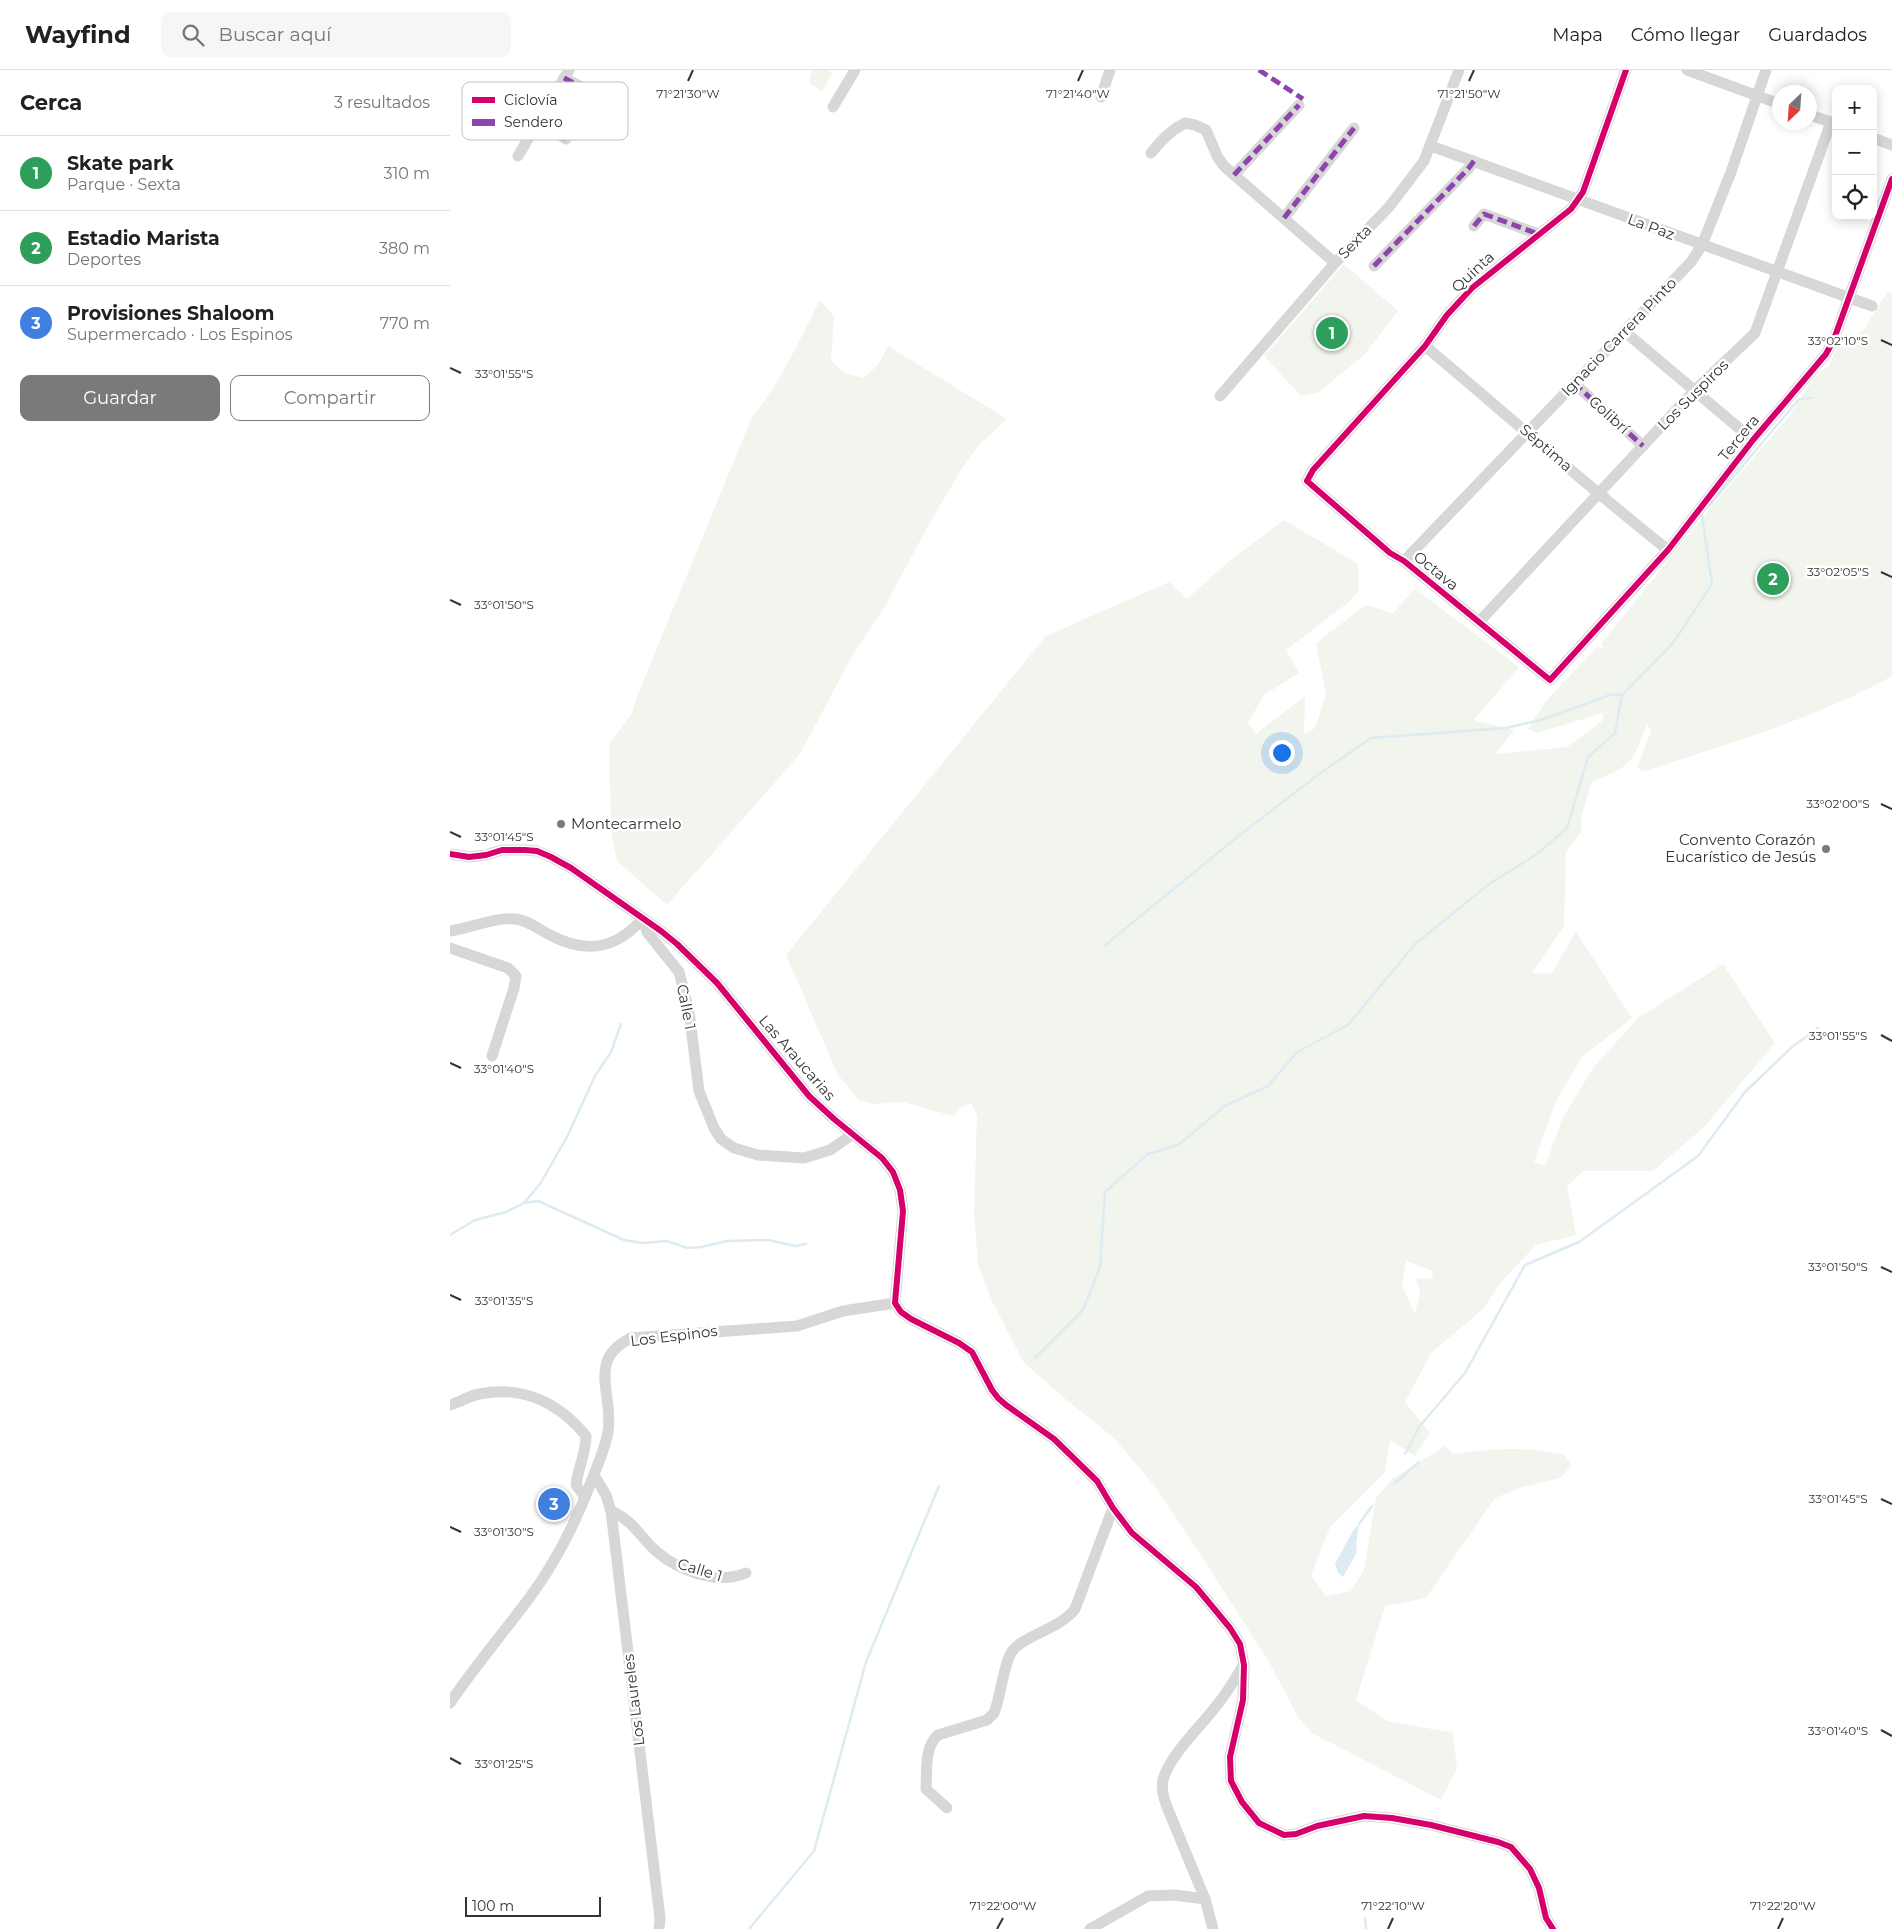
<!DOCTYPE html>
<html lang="es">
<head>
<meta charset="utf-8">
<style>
	body { margin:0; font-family:Montserrat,sans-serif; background:#f6f6f6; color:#202124 }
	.controls { position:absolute; right:15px; top:15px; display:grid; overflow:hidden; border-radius:10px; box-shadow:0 2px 12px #0003 }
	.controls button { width:45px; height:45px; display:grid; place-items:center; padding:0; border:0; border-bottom:1px solid #e0e0e0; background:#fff; color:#202124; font:25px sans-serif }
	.compass { position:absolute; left:1322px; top:15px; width:45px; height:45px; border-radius:50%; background:#fff; box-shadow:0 2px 12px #0003; rotate:205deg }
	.scale { position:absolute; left:15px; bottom:12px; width:136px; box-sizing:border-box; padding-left:5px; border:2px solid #333; border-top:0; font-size:14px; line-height:18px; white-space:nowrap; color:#333; -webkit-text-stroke:4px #fff; paint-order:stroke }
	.you { position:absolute; left:831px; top:682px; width:18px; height:18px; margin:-12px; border:4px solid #fff; border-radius:50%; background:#1a73e8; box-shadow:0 0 0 8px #1a73e833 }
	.badge { display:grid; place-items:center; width:32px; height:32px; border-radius:50%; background:#7a7a7a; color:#fff; font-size:16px; font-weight:700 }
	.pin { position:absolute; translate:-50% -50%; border:2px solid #fff; box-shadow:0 1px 5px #0006 }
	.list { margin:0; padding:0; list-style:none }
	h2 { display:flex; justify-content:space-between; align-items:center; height:65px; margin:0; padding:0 20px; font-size:21px }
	h2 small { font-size:16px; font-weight:400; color:#757577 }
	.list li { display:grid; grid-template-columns:32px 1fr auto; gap:15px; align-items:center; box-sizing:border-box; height:75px; padding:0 20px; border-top:1px solid #e0e0e0 }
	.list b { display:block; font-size:19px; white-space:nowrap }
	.list p { margin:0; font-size:16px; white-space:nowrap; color:#757577 }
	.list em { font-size:16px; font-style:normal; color:#757577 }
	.actions { display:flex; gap:10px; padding:15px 20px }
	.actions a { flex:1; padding:11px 0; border:1px solid #7a7a7a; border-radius:10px; text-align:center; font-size:18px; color:#7a7a7a }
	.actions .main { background:#7a7a7a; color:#fff }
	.icon { flex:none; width:28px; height:28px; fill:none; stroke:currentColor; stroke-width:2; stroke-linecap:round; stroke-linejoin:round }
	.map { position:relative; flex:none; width:1442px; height:1859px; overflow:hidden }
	header { display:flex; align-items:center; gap:30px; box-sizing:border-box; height:70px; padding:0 25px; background:#fff; border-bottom:1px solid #e0e0e0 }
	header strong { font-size:24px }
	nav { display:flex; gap:28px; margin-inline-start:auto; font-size:18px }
	.search { width:350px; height:45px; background:#f6f6f6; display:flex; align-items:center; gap:12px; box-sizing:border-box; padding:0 18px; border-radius:10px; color:#757577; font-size:19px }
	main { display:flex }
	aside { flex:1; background:#fff }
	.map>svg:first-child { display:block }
	.green { fill:#f1f5ed; fill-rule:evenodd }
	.water { fill:#ddebf3 }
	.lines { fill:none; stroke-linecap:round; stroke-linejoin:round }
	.stream { stroke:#ddebf3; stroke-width:2.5 }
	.minor { stroke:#d7d7d7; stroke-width:11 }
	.quiet { stroke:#8e44ad; stroke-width:5; stroke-dasharray:10 5; stroke-linecap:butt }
	.cycleway-casing { stroke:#fff; stroke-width:9 }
	.cycleway { stroke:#d6006c; stroke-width:6 }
	.ticks { fill:none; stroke:#333; stroke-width:2 }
	.poi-dot { fill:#7a7a7a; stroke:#fff; stroke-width:2 }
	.labels { text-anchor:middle; stroke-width:5; stroke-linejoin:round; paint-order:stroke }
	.street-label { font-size:15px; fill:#333; stroke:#fff }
	.poi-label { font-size:15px; fill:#333; stroke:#fff; text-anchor:start }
	.key { fill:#fff; stroke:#c2c2c2; stroke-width:1 }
	.key-label { font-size:14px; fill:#333 }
	.ticks-label { font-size:12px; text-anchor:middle; fill:#333; stroke:#fff; stroke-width:5; stroke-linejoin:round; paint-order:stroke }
</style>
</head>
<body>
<header>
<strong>Wayfind</strong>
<div class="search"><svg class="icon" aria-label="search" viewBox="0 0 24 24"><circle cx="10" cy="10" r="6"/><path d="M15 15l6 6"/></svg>Buscar aquí</div>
<nav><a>Mapa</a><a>Cómo llegar</a><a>Guardados</a></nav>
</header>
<main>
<aside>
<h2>Cerca<small>3 resultados</small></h2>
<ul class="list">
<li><span class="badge" style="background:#2e9e5b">1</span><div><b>Skate park</b><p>Parque · Sexta</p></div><em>310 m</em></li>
<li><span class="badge" style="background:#2e9e5b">2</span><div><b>Estadio Marista</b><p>Deportes</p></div><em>380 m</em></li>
<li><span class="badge" style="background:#3f7fe0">3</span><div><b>Provisiones Shaloom</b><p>Supermercado · Los Espinos</p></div><em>770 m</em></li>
</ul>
<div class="actions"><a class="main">Guardar</a><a>Compartir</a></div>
</aside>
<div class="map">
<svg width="1442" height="1859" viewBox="0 0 1442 1859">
	<rect width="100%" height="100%" fill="#fff"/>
	<g class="green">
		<path d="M362,0h16l4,4 -10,17 -13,-8z"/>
		<path d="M894,194l54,47 -34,44 -45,37 -18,4 -37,-40z"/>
		<path d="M1438,222l4,2v382c-77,43 -163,67 -247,95l-8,-3 14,-37 -4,-8c-14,40 -15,43 -55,58l-11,37v14l-15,20 -2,74 -32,47 19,1 25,-42 56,86 -50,39 -26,44 -22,61 12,3 16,-46 31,-51 45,-50 85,-54 52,79 -71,84 -51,44h-69l-17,15 9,49 -40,10 -36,38 -17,26 -51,43 -27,50 25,31 -15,23 -25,-16 -5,32 -55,55 -19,48 15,21 25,-5 13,-21 12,-72 16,-19 53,-33 8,8c41,-5 68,-8 110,0l9,11 -12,13 -37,9 -28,11 -69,100 -41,8 -29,94 31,21 66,12 4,35 -16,32 -129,-67 -14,-16 -30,-57 -61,-95 -54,-81 -39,-46 -51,-41 -39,-34 -31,-60 -15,-38 -4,-52 3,-97 -6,-13 -9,4 -9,9 -50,-14 -29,2 -15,-4 -21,-25 -52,-120 260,-319 123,-54 18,17 40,-36 57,-43 74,44 1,27 -10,11 -63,48 13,23 -35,22 -16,28 8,11 49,-38 -1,38 11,-6 11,-33 -10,-52 50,-38 27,8 22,-24 104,78 -45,53 40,10 -18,24 71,-7 35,-26 1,-8 -66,20 -9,-4 18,-28 51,-54 6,1 -2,-4 105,-131 84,-98 23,-36 8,-8 7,-4 11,-24 7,4 19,-19 15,-25zM956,1191l27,10 -1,8 -16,-1 4,13 -5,23 -13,-28z"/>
		<path d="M370,230l14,16 -3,45 15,13 18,4 14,-13 10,-19 119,73 -28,26 -18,25 -33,56 -44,82 -33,50 -51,96 -133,151 -50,-44 -5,-23 -3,-75 1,-20 22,-30 6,-19 114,-277c29,-35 47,-76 68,-117z"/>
	</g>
	<path class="water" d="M909,1454c-1,11 -4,18 -2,28l-14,25 -5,-4 -3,-9 19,-35z"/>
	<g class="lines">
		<g class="stream">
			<path d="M1259,436l90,-107 13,-1"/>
			<path d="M654,876l132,-108 83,-64 52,-36 135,-10 38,-9 69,-25 9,1"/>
			<path d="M74,1133l14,-2 86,39 18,3 25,-2 20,7 14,-1 26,-6 41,-1 27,6 11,-2"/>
			<path d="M0,1165l25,-15 31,-8 18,-9 16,-19 27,-47 28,-61 16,-24 10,-28"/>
			<path d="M585,1288l48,-48 17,-43 5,-75 43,-38 30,-9 47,-39 43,-20 29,-34 51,-27 67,-81 74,-60 48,-30 30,-26 21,-71 27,-24 7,-38 51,-52 39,-59 -10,-69"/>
			<path d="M955,1384l14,-27 46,-54 60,-108 54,-23 119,-86 47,-64 47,-45 26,-19"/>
			<path d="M944,1414l25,-22"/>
			<path d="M909,1454l13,-18"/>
			<path d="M915,1848l1,11"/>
			<path d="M299,1859l65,-78 52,-189 73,-176"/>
		</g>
		<g class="minor">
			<path d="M1176,0l-43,122 -12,17 -99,79 -25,27 -22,31 -112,124 -6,11 83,72 14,8 146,119 118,-130 85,-110 73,-86 8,-15 58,-160"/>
			<path d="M1237,0l93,34"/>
			<path d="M114,8l31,16"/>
			<path d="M651,27l9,-27"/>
			<path d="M383,37l22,-37"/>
			<path d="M1360,45l26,9"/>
			<path d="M88,53l28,16"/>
			<path d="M1423,68l19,7"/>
			<path d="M981,76l441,160"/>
			<path d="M701,83c10,-13 20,-23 34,-30l10,2 11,5 12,28 7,9 110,96"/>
			<path d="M68,86l51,-86"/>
			<path d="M784,105l65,-70"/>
			<path d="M834,148l70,-90"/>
			<path d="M1024,156l10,-12 54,20"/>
			<path d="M924,196l94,-97 6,-8"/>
			<path d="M1174,261l129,109"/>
			<path d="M975,276c81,68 160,138 243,204"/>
			<path d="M1124,313l69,63"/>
			<path d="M770,326l115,-133 54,-56 35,-46 35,-91"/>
			<path d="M954,491l287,-299 11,-17 29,-73 35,-102"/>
			<path d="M1029,552l215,-231 61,-58 76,-211"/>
			<path d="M0,784l19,3 17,-2 16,-5h23l12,1 14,6 20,11 90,63 16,13 40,39 92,113 25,23 48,39 11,14 7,18 3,21 -8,92 6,9 10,7 48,24 13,9 20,38 6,8 8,7 48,34 43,42 16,27 19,25 64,54 34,41 10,16 4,21 -1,35 -13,57 1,24 11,21 17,21 25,12 12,-1 21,-8 47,-10 28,2 39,7 67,17 13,5 19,22 9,19 7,30 7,11"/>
			<path d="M0,861c21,-3 44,-14 65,-12 13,1 23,10 35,16 36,19 66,15 93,-17l4,14 32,40 10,39 10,80 15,37 7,11 13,9 24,7 46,3 26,-8 23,-16"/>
			<path d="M0,878l58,20 8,8 -2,12 -22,68"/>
			<path d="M0,1335c10,-3 19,-9 29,-11 44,-9 80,9 107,42 0,17 -8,32 -10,49l9,12"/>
			<path d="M144,1405l12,20 5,16 49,407 -1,11"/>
			<path d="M161,1441c22,9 29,26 46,41 23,19 60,33 89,21"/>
			<path d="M0,1633c25,-37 54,-71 80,-106 25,-34 46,-75 61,-115 6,-16 14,-33 17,-50 6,-38 -22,-72 23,-94l166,-12 46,-15 52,-8"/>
			<path d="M497,1738l-21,-19c1,-17 -2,-42 12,-54l49,-15 7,-7c7,-17 9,-46 17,-60 10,-17 49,-24 64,-44l38,-101"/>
			<path d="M640,1859l58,-33 27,-1 30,4"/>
			<path d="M763,1859l-8,-30 -38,-92c-3,-9 -6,-17 -4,-27 5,-23 40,-56 54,-75 10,-12 18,-26 26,-39"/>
		</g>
		<g class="quiet">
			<path d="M809,0l44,29"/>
			<path d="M114,8l31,16"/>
			<path d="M88,53l28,16"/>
			<path d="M784,105l65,-70"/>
			<path d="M834,148l70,-90"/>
			<path d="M1024,156l10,-12 54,20"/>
			<path d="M924,196l94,-97 6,-8"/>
			<path d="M1124,313l69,63"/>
		</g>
		<defs>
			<g id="cycleway">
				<path d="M1176,0l-43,122 -12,17 -99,79 -25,27 -22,31 -112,124 -6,11 83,72 14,8 146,119 118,-130 85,-110 73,-86 8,-15 58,-160"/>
				<path d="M0,784l19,3 17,-2 16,-5h23l12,1 14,6 20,11 90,63 16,13 40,39 92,113 25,23 48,39 11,14 7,18 3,21 -8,92 6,9 10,7 48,24 13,9 20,38 6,8 8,7 48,34 43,42 16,27 19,25 64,54 34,41 10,16 4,21 -1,35 -13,57 1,24 11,21 17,21 25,12 12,-1 21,-8 47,-10 28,2 39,7 67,17 13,5 19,22 9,19 7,30 7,11"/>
			</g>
		</defs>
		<use href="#cycleway" class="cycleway-casing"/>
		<use href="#cycleway" class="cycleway"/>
	</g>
	<path class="ticks" d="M238,11l5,-11M628,11l5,-11M1019,11l5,-11M1431,270l11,5M0,298l11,5M1431,502l11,5M0,530l11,5M1431,734l11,5M0,762l11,5M1431,965l11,6M0,993l11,5M1431,1197l11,5M0,1225l11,5M1431,1429l11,5M0,1457l11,5M1431,1660l11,6M0,1688l11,6M547,1859l6,-11M938,1859l5,-11M1328,1859l5,-11"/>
	<g class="poi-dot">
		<circle cx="111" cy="754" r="5"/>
		<circle cx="1376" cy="779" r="5"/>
	</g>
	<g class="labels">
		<g class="street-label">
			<text transform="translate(1201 157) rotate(20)" y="5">La Paz</text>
			<text transform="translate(905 172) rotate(-46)" y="5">Sexta</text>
			<text transform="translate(1023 202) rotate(-43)" y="5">Quinta</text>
			<text transform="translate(1169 267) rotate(-46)" y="5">Ignacio Carrera Pinto</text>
			<text transform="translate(1243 325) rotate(-45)" y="5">Los Suspiros</text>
			<text transform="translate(1159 345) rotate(42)" y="5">Colibrí</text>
			<text transform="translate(1289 368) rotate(-51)" y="5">Tercera</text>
			<text transform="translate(1096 378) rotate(41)" y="5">Séptima</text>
			<text transform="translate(986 501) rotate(39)" y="5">Octava</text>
			<text transform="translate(236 937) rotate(79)" y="5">Calle 1</text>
			<text transform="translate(347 988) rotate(49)" y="5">Las Araucarias</text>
			<text transform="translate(224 1266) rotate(-7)" y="5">Los Espinos</text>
			<text transform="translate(250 1500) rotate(17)" y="5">Calle 1</text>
			<text transform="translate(184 1630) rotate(-97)" y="5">Los Laureles</text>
		</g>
		<g class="poi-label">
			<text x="121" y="759">Montecarmelo</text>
			<text x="1366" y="775" text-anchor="end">Convento Corazón<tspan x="1366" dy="17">Eucarístico de Jesús</tspan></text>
		</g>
	</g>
	<rect x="12" y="12" width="166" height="58" rx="8" class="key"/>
	<rect x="22" y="27" width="23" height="6" fill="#d6006c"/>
	<rect x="22" y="49" width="23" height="7" fill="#8e44ad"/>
	<g class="key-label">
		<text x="54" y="35">Ciclovía</text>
		<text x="54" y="57">Sendero</text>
	</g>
	<g class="ticks-label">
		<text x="238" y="28">71°21'30"W</text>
		<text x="628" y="28">71°21'40"W</text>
		<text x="1019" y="28">71°21'50"W</text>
		<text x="1388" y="275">33°02'10"S</text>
		<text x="54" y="308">33°01'55"S</text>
		<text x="1388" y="506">33°02'05"S</text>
		<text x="54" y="539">33°01'50"S</text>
		<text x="1388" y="738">33°02'00"S</text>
		<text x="54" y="771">33°01'45"S</text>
		<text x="1388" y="970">33°01'55"S</text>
		<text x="54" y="1003">33°01'40"S</text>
		<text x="1388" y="1201">33°01'50"S</text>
		<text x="54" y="1235">33°01'35"S</text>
		<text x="1388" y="1433">33°01'45"S</text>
		<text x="54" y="1466">33°01'30"S</text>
		<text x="1388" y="1665">33°01'40"S</text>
		<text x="54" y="1698">33°01'25"S</text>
		<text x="553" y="1840">71°22'00"W</text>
		<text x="943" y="1840">71°22'10"W</text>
		<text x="1333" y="1840">71°22'20"W</text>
	</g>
</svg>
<div class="controls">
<button>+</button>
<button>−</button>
<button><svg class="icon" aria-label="locate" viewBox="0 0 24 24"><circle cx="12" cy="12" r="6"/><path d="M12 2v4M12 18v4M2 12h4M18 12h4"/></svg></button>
</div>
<svg class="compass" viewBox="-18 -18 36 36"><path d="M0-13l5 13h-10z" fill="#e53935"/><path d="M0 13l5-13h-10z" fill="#757577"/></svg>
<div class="scale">100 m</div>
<div class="you"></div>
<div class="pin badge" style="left:882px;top:263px;background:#2e9e5b">1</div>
<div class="pin badge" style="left:1323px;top:509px;background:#2e9e5b">2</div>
<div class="pin badge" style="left:104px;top:1434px;background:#3f7fe0">3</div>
</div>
</main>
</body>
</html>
